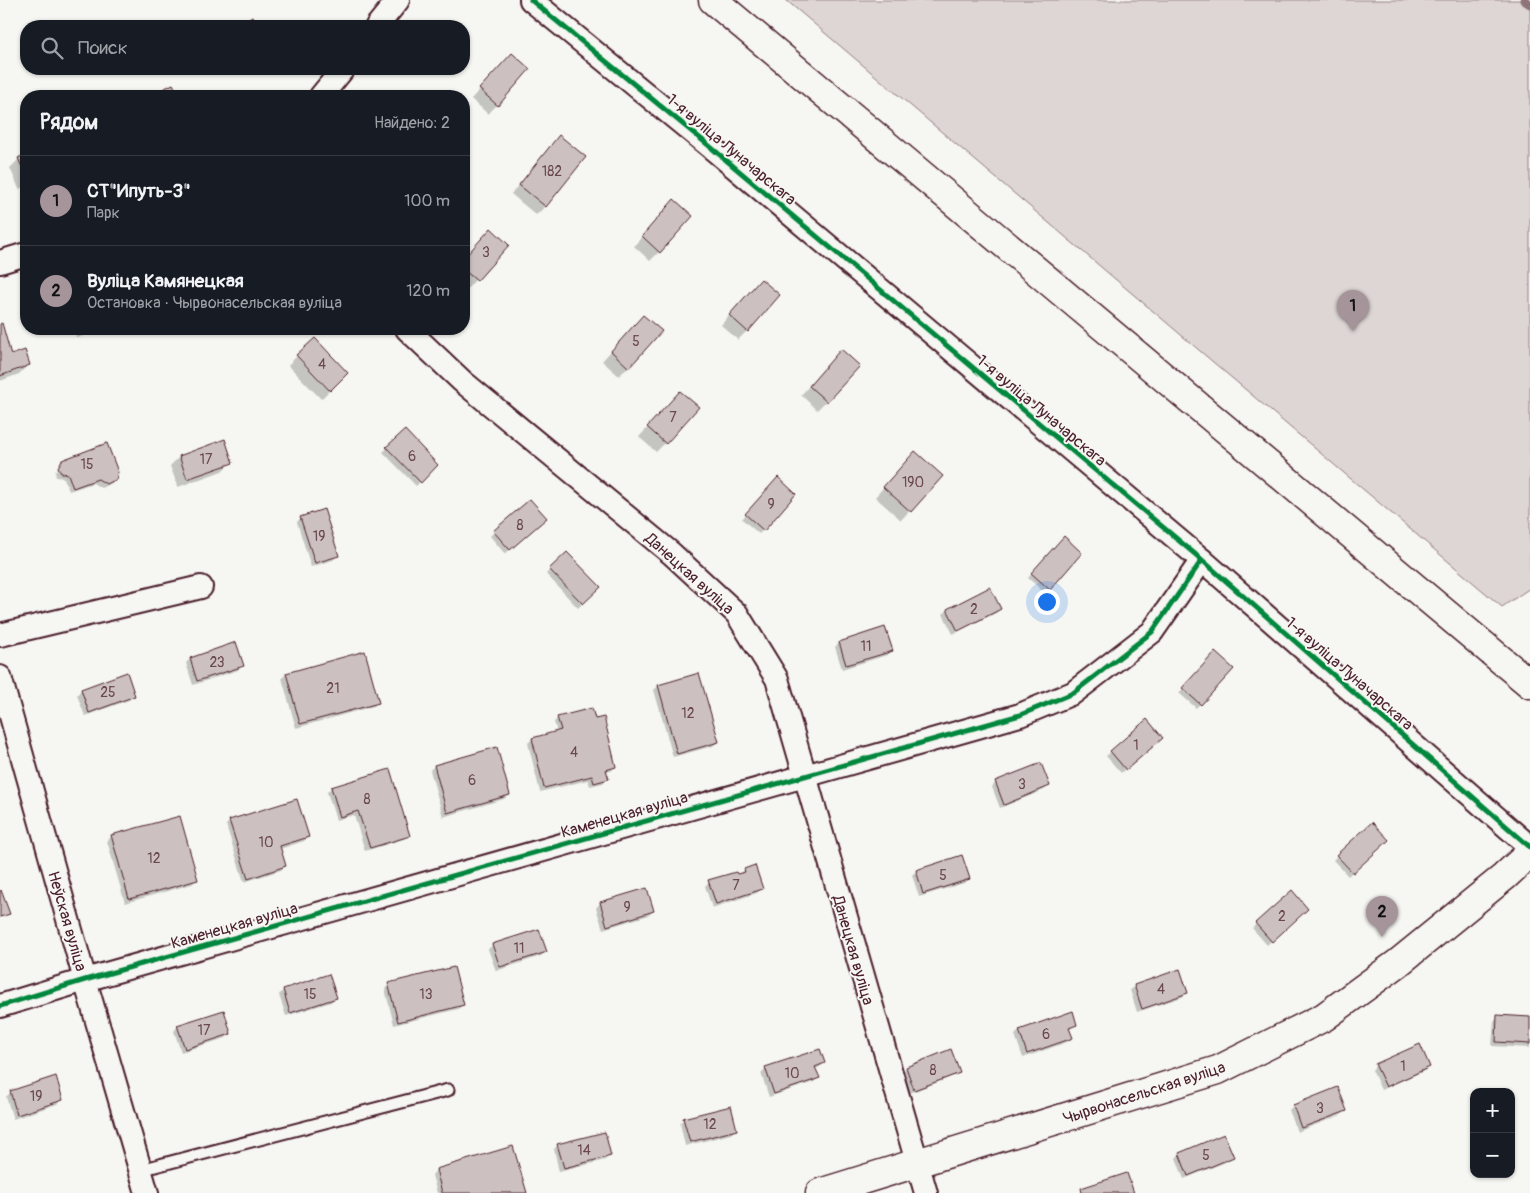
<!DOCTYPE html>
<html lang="ru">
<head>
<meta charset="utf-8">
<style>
	body { margin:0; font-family:Pangolin,sans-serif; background:#20242c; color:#f1f3f6 }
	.controls { position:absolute; right:15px; bottom:15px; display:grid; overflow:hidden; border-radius:10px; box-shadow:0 1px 4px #0004 }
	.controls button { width:45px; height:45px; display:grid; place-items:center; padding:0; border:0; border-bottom:1px solid #363941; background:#171b24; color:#f1f3f6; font:25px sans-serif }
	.you { position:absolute; left:1046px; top:601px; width:18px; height:18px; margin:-12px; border:4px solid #fff; border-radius:50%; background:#1a73e8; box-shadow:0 0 0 8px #1a73e833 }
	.badge { display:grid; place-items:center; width:32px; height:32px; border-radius:50%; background:#a6949b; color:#111; font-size:16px; font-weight:700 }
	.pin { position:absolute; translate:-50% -41px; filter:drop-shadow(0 1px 2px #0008) }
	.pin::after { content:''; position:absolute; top:26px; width:18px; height:15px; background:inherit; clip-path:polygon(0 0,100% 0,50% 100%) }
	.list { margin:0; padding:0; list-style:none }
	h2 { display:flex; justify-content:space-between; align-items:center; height:65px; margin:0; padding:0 20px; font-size:21px }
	h2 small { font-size:16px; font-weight:400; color:#9ea1a6 }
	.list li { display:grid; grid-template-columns:32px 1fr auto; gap:15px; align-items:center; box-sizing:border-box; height:90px; padding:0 20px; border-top:1px solid #363941 }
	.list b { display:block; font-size:19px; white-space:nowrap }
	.list p { margin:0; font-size:16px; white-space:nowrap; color:#9ea1a6 }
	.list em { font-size:16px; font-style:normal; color:#9ea1a6 }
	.icon { flex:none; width:28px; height:28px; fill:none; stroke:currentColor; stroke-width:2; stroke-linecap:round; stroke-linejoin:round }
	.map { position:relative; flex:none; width:1530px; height:1193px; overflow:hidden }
	.search { position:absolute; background:#171b24; box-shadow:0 1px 4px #0004; left:20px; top:20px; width:450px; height:55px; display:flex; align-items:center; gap:12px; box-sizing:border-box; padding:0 18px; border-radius:20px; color:#9ea1a6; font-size:19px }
	.panel { position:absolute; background:#171b24; box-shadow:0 1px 4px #0004; left:20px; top:90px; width:450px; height:245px; border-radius:20px }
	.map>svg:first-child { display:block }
	.green { fill:#ddd6d5; stroke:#947a80 }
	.shadow { fill:#0003 }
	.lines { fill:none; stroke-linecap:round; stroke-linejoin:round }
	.stream { stroke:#8e747a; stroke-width:9 }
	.building { fill:#ccc1c0; stroke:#4a1f2b }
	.service-casing { stroke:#4a1f2b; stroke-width:15 }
	.minor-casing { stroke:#4a1f2b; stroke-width:26 }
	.tertiary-casing { stroke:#4a1f2b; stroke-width:31 }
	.service { stroke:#f6f6f2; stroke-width:11 }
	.minor { stroke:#f6f6f2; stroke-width:22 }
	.tertiary { stroke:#f6f6f2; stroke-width:28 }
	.cycleway-casing { stroke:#f6f6f2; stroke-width:8 }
	.cycleway { stroke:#00873e; stroke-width:5 }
	.labels { text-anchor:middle; stroke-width:4; stroke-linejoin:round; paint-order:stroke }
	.number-label { font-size:14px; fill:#6a4850 }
	.street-label { font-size:16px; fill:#4a1f2b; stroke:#f6f6f2 }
</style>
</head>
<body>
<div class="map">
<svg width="1530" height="1193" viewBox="0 0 1530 1193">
	<rect width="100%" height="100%" fill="#f6f6f2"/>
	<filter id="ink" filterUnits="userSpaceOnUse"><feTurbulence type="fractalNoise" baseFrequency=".02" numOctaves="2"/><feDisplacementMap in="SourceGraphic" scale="10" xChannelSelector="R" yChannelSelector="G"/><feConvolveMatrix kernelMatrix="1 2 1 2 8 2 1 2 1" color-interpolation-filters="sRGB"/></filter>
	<g filter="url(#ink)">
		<path class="green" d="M786,0h744v588l-28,19z"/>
		<g class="shadow">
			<path d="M503,64l-6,41 -9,9 -17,-15z"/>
			<path d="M214,69h10l-7,5z"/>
			<path d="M559,136l-13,70 -10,9 -25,-21z"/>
			<path d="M26,156v30l-7,3 -9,-21 9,-9z"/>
			<path d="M665,210l-6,42 -9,9 -16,-15z"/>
			<path d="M482,239l25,6 -40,44 -3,-2v-28z"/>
			<path d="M752,289l-5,42 -9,9 -17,-15z"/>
			<path d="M0,325l10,32 18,8 -9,9 -19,7z"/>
			<path d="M634,325l-6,42 -9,9 -17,-15z"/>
			<path d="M73,329h29l-25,9z"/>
			<path d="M297,356l50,17 -26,26 -33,-34z"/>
			<path d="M832,360l-6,41 -9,9 -16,-15z"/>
			<path d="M671,402l-6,41 -9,9 -17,-15z"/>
			<path d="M405,432l32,33 -21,21 -33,-34z"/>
			<path d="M179,457l52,5 -9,9 -44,16 -8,-21z"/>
			<path d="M63,461l52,19 -5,4 -9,4 -8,-5 -24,8 -5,-13 -8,-1 -1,-5z"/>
			<path d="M906,462l36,14 -41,44 -26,-23z"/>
			<path d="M774,483l-11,47 -4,4 -17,-15z"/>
			<path d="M301,518l37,37 -5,5 -22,7 -14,-45z"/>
			<path d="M541,522l-36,32 -15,-18 4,-4z"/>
			<path d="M1060,542l-11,47 -4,4 -17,-15z"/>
			<path d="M567,553l32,34 -21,21 -32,-34z"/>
			<path d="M1000,609l-4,4 -43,21 -10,-20 5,-4z"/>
			<path d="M839,643l52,7 -4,5 -45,14 -7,-22z"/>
			<path d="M1211,658l21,11 -36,39 -17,-15z"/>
			<path d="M190,659l52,6 -4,5 -45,15 -7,-22z"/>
			<path d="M126,674l8,21 -5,5 -44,16 -8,-21 4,-5z"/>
			<path d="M286,674l92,28 -4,4 -78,22 -14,-50z"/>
			<path d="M658,686l59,56 -4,4 -40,11 -19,-67z"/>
			<path d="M558,718l57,49 -4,4 -5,1 1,6 -4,5 -13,3 -2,-6 -48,12 -12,-49 4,-4 25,-6 -3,-11z"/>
			<path d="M1147,721l10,21 -36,31 -15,-17z"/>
			<path d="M434,766l75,29 -5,4 -61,18 -13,-47z"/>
			<path d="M996,782l52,4 -4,4 -44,18 -8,-21z"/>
			<path d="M331,788l77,47 -4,4 -39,12 -11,-36 -18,5 -9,-28z"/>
			<path d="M230,821l78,16 -4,4 -24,8 5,17 -4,4 -37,12 -18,-57z"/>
			<path d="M112,836l84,44 -4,4 -67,19 -18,-62z"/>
			<path d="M1387,840l-39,36 -15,-16 4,-4z"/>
			<path d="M745,870l16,19 -4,4 -45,15 -7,-22 4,-4 31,-7z"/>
			<path d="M916,871l52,8 -4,4 -45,14 -7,-22z"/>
			<path d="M1292,892l10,21 -35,32 -15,-17z"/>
			<path d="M600,903l53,8 -4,4 -46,14 -7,-21z"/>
			<path d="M493,945l52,7 -4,4 -45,15 -8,-22z"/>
			<path d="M1179,971l7,22 -4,4 -45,15 -7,-22 4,-4z"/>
			<path d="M389,984l74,21 -5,4 -64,16 -9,-36z"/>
			<path d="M283,990l52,8 -4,4 -45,14 -7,-21z"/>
			<path d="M1072,1013l4,11 -7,6 3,8 -5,4 -44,16 -8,-23 4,-4z"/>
			<path d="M1498,1016l32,2v30l-38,-2 2,-25z"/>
			<path d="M178,1026l52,7 -4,5 -45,14 -7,-21z"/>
			<path d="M824,1063l-4,4 -5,2 3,9 -4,4 -45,15 -8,-24 5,-5z"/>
			<path d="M1376,1065l53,2 -5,4 -43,19 -9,-20z"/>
			<path d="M906,1068l53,4 -5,4 -44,17 -8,-21z"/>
			<path d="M10,1093l52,7 -5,4 -44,15 -7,-22z"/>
			<path d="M1293,1106l53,5 -5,4 -44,17 -8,-22z"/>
			<path d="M684,1119l52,10 -5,5 -46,12 -5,-23z"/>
			<path d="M558,1145l52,10 -5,5 -46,12 -5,-23z"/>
			<path d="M512,1148l14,45h-89l-5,-18 4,-5z"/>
			<path d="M1180,1154l52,3 -4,4 -44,18 -8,-21z"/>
		</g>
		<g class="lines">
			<path class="stream" d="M1524,0l6,4"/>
		</g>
		<g class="building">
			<path d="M252,17l7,9h-20z"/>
			<path d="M512,53l18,16 -32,37 -19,-17z"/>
			<path d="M173,84l6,12h-30z"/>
			<path d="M559,135l27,22 -40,50 -27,-22z"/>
			<path d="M26,154v22l-8,-18z"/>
			<path d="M674,199l19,17 -33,37 -18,-17z"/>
			<path d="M491,228l18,17 -32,36 -13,-11v-12z"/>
			<path d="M761,279l19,16 -32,37 -19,-17z"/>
			<path d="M643,315l19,16 -33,37 -18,-17z"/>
			<path d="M2,323l9,32 14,-5 5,15 -30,11v-52z"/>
			<path d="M315,338l33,35 -18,18 -34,-36z"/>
			<path d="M841,349l19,17 -33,36 -18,-16z"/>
			<path d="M680,391l19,16 -33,37 -19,-17z"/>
			<path d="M405,430l33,35 -17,18 -35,-36z"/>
			<path d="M225,439l8,24 -46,16 -8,-23z"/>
			<path d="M107,443l11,29 -2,8 -10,4 -8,-5 -25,9 -5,-14 -7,-1 -3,-6 4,-7z"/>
			<path d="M915,451l28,25 -32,36 -28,-25z"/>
			<path d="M778,477l18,17 -32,37 -19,-17z"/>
			<path d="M530,499l17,19 -37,32 -17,-19z"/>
			<path d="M324,509l15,47 -24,7 -15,-46z"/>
			<path d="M1064,536l18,17 -32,37 -19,-17z"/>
			<path d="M567,552l34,35 -18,17 -34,-35z"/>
			<path d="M990,587l11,22 -43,22 -11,-22z"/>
			<path d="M885,627l8,24 -47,14 -7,-23z"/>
			<path d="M236,642l8,24 -47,15 -7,-23z"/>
			<path d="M365,651l14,52 -79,21 -14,-51z"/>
			<path d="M1215,652l19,17 -33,36 -19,-17z"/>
			<path d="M127,672l8,24 -46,17 -8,-24z"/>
			<path d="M699,673l20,69 -42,12 -19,-69z"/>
			<path d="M592,708l3,11 9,-2 12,50 -10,3 3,9 -15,4 -2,-7 -48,12 -12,-50 29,-8 -4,-13z"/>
			<path d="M1147,719l16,19 -37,32 -16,-19z"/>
			<path d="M497,747l13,48 -63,18 -13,-48z"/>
			<path d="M1041,763l9,23 -46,19 -9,-24z"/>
			<path d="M390,769l20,67 -40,12 -12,-37 -18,6 -9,-30z"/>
			<path d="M297,799l12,38 -29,9 6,20 -38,13 -19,-59z"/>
			<path d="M180,816l18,64 -69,19 -18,-64z"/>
			<path d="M1372,822l17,18 -36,33 -17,-18z"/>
			<path d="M962,855l8,24 -47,15 -7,-24z"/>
			<path d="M755,865l8,24 -47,15 -8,-24 28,-8 1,2 8,-2 -1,-3z"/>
			<path d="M647,888l7,23 -47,15 -7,-24z"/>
			<path d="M1,890l9,24 -10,3v-26z"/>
			<path d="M1292,890l16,19 -36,33 -17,-19z"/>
			<path d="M539,929l8,23 -47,15 -8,-23z"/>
			<path d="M454,967l10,38 -66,17 -10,-39z"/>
			<path d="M1180,969l8,24 -46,16 -8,-24z"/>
			<path d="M329,974l8,24 -47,15 -7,-24z"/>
			<path d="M224,1010l7,24 -46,15 -8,-24z"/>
			<path d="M1073,1011l4,14 -8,3 4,10 -46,16 -8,-24z"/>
			<path d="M1497,1015l33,2v27l-34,-2z"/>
			<path d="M1420,1044l10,23 -44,20 -11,-23z"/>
			<path d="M820,1049l5,14 -10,4 5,11 -46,16 -9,-27z"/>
			<path d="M951,1049l9,24 -46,17 -8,-23z"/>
			<path d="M56,1076l7,24 -46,15 -7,-24z"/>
			<path d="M1338,1087l9,24 -46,17 -8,-23z"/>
			<path d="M731,1106l6,24 -47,12 -7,-24z"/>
			<path d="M605,1132l6,24 -47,12 -7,-24z"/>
			<path d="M1224,1134l10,23 -46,19 -9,-23z"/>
			<path d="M513,1146l14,47h-85l-6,-24z"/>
			<path d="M1127,1173l7,20h-52l-1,-5z"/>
		</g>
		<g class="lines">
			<defs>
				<path id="service" d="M140,1170l308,-80"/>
				<g id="minor">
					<path d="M531,0l176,144 495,416 328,287"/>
					<path d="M377,26l21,-26"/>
					<path d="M321,96l22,-27"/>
					<path d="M0,262l26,-8"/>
					<path d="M407,329l55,52 210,173 65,60 40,65 149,514"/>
					<path d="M0,635l201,-48"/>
					<path d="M0,677l85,303 62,213"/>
					<path d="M0,1006l85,-26 935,-265 53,-22 79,-61 50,-72"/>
				</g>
				<g id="tertiary">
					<path d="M713,0l817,684"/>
					<path d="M820,1193l398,-123 106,-53 74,-54 106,-86 26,-24"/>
				</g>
			</defs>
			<use href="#service" class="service-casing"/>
			<use href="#minor" class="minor-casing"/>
			<use href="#tertiary" class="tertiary-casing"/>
			<use href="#service" class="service"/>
			<use href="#minor" class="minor"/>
			<use href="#tertiary" class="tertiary"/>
			<defs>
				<g id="cycleway">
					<path d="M531,0l176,144 495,416 328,287"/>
					<path d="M0,1006l85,-26 935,-265 53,-22 79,-61 50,-72"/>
				</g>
			</defs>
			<use href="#cycleway" class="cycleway-casing"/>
			<use href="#cycleway" class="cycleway"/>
		</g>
	</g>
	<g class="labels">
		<g class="number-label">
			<text x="552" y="176">182</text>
			<text x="486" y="257">3</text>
			<text x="636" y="346">5</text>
			<text x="322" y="369">4</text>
			<text x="673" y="422">7</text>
			<text x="412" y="461">6</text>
			<text x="206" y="464">17</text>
			<text x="87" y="469">15</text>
			<text x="913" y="487">190</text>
			<text x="771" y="509">9</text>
			<text x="520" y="530">8</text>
			<text x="319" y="541">19</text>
			<text x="974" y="614">2</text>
			<text x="866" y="651">11</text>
			<text x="217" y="667">23</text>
			<text x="333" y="693">21</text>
			<text x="108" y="697">25</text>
			<text x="688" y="718">12</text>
			<text x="1136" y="750">1</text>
			<text x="574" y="757">4</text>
			<text x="472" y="785">6</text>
			<text x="1022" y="789">3</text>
			<text x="367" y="804">8</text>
			<text x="266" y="847">10</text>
			<text x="154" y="863">12</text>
			<text x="943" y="880">5</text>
			<text x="736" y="890">7</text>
			<text x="627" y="912">9</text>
			<text x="1282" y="921">2</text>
			<text x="519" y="953">11</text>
			<text x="1161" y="994">4</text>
			<text x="310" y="999">15</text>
			<text x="426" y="999">13</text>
			<text x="204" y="1035">17</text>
			<text x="1046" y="1039">6</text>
			<text x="1403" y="1071">1</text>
			<text x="933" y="1075">8</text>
			<text x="792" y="1078">10</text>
			<text x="36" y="1101">19</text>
			<text x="1320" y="1113">3</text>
			<text x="710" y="1129">12</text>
			<text x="584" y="1155">14</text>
			<text x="1206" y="1160">5</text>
		</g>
		<g class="street-label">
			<text transform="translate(732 149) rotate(40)" y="6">1-я вуліца Луначарскага</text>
			<text transform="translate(1042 410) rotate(40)" y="6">1-я вуліца Луначарскага</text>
			<text transform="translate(690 573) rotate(42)" y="6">Данецкая вуліца</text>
			<text transform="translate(1350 673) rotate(41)" y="6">1-я вуліца Луначарскага</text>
			<text transform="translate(624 814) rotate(-16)" y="6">Каменецкая вуліца</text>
			<text transform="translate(68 921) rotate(74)" y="6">Неўская вуліца</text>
			<text transform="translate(234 925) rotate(-16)" y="6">Каменецкая вуліца</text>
			<text transform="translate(854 950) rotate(74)" y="6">Данецкая вуліца</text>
			<text transform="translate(1144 1092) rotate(-18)" y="6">Чырвонасельская вуліца</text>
		</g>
	</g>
</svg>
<div class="controls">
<button>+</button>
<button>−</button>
</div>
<div class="you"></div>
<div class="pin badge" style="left:1353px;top:331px">1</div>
<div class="pin badge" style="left:1382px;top:937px">2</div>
<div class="search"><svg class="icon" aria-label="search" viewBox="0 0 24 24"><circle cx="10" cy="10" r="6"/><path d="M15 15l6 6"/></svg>Поиск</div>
<section class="panel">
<h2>Рядом<small>Найдено: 2</small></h2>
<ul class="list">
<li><span class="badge">1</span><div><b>СТ&quot;Ипуть-3&quot;</b><p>Парк</p></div><em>100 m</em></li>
<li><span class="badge">2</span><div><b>Вуліца Камянецкая</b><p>Остановка · Чырвонасельская вуліца</p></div><em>120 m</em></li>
</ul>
</section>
</div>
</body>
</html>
